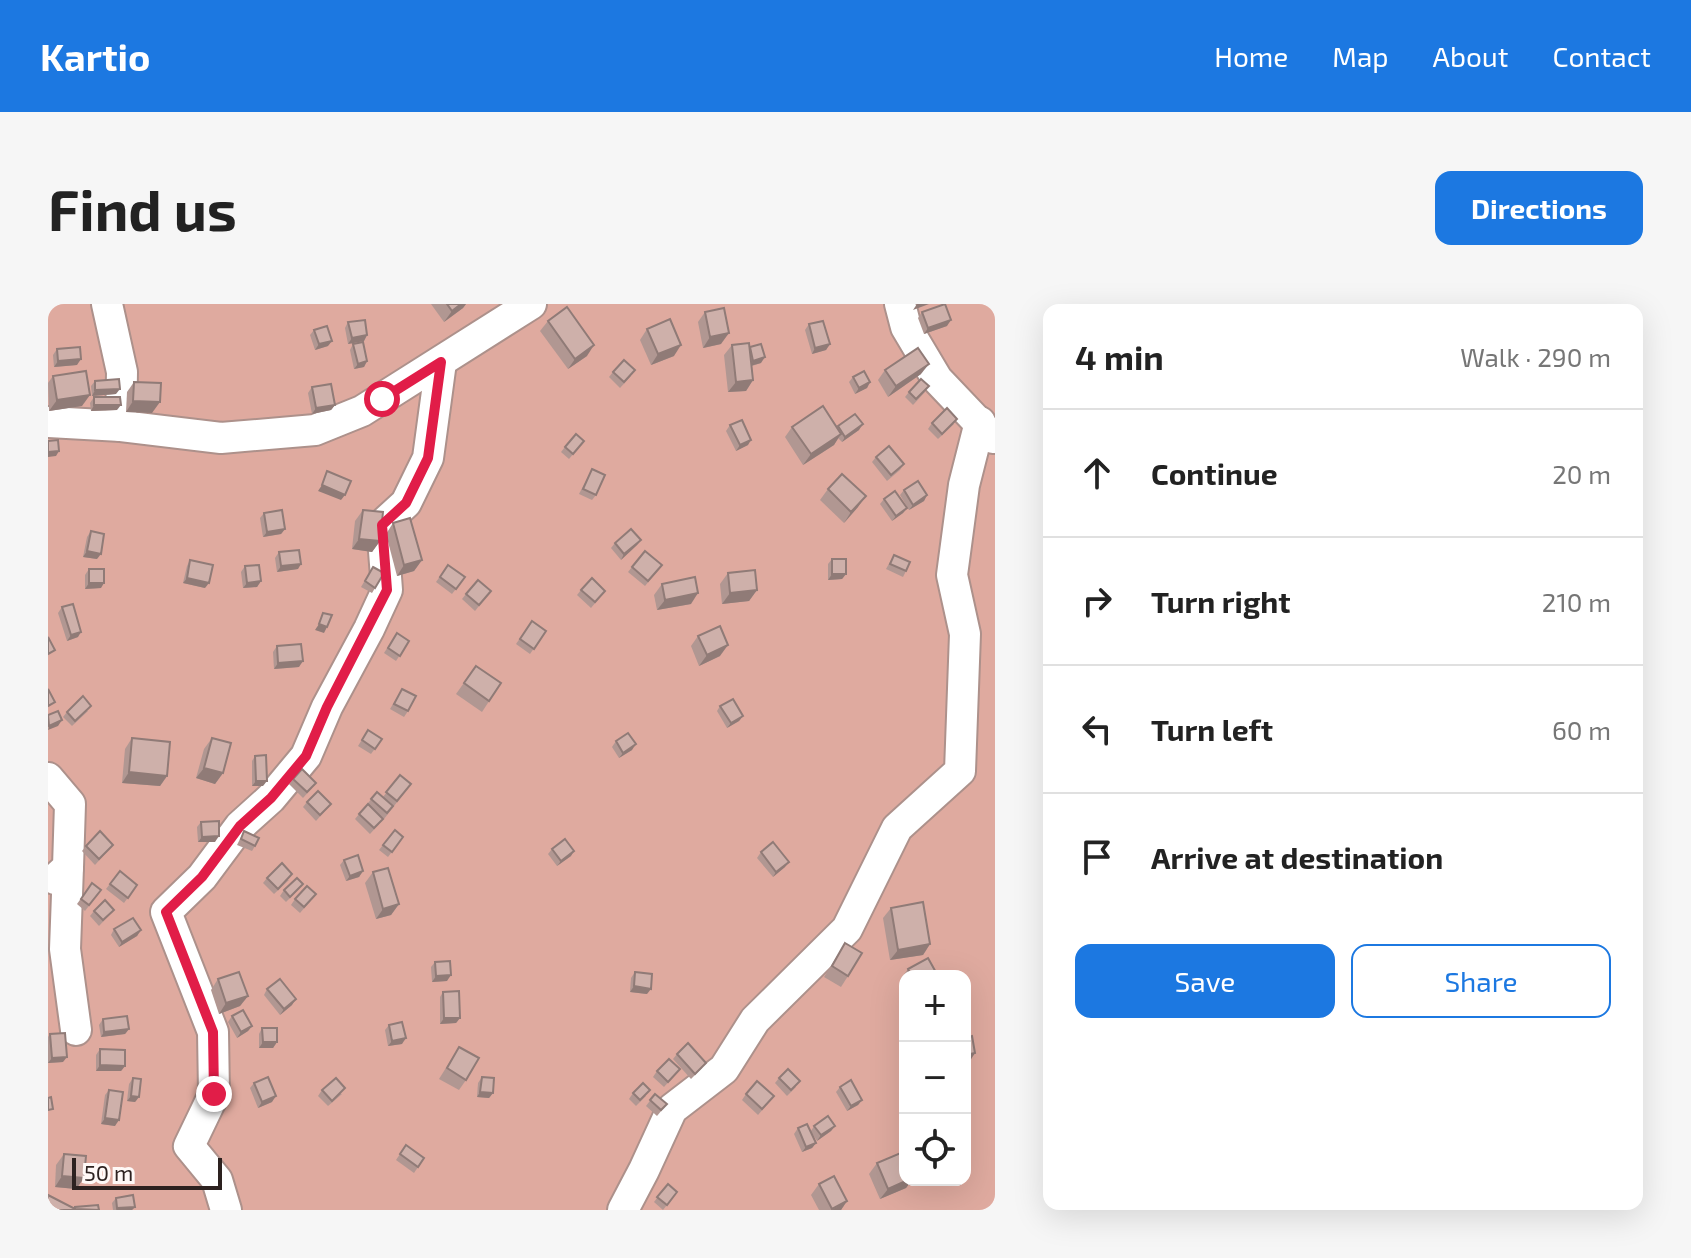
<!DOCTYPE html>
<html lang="en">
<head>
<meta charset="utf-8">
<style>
	body { margin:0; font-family:"Exo 2",sans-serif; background:#f6f6f6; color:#222 }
	.controls { position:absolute; right:24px; bottom:24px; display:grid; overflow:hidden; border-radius:16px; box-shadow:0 8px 32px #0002 }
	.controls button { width:72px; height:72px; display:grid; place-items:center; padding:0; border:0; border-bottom:2px solid #e0e0e0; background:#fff; color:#222; font:40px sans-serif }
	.scale { position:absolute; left:24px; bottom:20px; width:150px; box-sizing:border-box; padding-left:8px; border:4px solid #2d2220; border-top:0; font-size:22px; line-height:28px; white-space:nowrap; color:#2d2220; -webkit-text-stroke:6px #fff9f7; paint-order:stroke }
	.stop { position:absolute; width:24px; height:24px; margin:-18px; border:6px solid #e11d48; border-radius:50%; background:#fff }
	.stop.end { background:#e11d48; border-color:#fff; box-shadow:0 2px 8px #0008 }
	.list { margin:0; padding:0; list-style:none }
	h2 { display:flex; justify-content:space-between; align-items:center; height:104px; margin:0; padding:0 32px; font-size:34px }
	h2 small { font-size:26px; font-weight:400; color:#767676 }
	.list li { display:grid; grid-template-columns:52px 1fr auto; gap:24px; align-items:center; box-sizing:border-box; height:128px; padding:0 32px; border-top:2px solid #e0e0e0 }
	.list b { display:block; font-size:30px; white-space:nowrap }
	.list em { font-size:26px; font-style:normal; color:#767676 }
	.actions { display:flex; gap:16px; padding:24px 32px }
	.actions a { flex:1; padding:18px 0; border:2px solid #1c78e1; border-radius:16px; text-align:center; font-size:28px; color:#1c78e1 }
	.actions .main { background:#1c78e1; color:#fff }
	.icon { flex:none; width:44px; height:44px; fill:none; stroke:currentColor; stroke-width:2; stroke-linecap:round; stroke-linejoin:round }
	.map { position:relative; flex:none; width:947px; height:906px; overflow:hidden; border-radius:16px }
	header { display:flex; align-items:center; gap:48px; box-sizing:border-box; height:112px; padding:0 40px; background:#1c78e1; color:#fff }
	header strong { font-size:38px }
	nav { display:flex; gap:44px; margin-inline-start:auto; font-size:28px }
	.intro { display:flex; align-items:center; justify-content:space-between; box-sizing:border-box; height:192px; padding:0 48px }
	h1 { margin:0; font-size:56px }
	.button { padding:20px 36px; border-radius:16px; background:#1c78e1; color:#fff; font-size:28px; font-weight:700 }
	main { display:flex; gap:48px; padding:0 48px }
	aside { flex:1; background:#fff; border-radius:16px; box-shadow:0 8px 32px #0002 }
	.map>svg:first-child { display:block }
	.forest { fill:#dfaa9f; fill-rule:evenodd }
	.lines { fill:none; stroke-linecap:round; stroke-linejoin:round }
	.minor-casing { stroke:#ad918b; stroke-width:34 }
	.minor { stroke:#fff; stroke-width:30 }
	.wall { fill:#b19792 }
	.shaded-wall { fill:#907b77 }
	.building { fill:#ceb0aa; stroke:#907b77; stroke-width:2 }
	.route { stroke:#e11d48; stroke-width:10 }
</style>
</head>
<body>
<header>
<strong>Kartio</strong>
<nav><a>Home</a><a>Map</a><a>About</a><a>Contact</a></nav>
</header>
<div class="intro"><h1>Find us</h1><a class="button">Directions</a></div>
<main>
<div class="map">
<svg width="947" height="906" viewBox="0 0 947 906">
	<rect width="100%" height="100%" fill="#fbe8e4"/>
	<path class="forest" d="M0,0h947v906h-947zM857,672h60v204h-60z"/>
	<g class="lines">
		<defs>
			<g id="minor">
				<path d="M59,0l15,68 -1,54"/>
				<path d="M852,0l6,23 31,52 56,59"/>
				<path d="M0,118l73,4 100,12 94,-8 47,-19 169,-107"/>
				<path d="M0,474l22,26 -2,63 -13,12"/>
				<path d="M20,563l-3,82 11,81"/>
				<path d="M178,906l-9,-30 -28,-34 25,-52 -1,-62 -47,-120 36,-35 38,-51 31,-28 35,-42 21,-49 42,-78 18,-39 -5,-65 24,-22 22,-45 13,-96"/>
				<path d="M575,906l21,-40 28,-61 52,-40 31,-49 92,-91 50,-101 63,-57 5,-137 -13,-59 12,-90 16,-63"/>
			</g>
		</defs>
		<use href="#minor" class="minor-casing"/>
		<use href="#minor" class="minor"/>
	</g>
	<g class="wall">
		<path d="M383,0h35l-3,4 -19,14z"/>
		<path d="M657,8l16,32 -18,4 -5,-26z"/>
		<path d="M874,8l25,14 -23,8 -6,-16z"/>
		<path d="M500,17l39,35 -19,13 -28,-38z"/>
		<path d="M300,18l19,13 -3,6 -16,3 -3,-16z"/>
		<path d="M761,20l21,20 -4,6 -14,4 -7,-24z"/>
		<path d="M599,25l27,27 -23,9 -11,-25z"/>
		<path d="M266,26l14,16 -13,4 -5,-15z"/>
		<path d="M305,40l14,17 -3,6 -10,2 -4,-19z"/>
		<path d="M684,41l18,2 11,16 -9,3 1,14 -7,11 -18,1 -4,-37z"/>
		<path d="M9,45l20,16 -23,2 -1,-12z"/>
		<path d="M837,66l36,4 -33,23 -10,-17z"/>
		<path d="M565,68l18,4 -11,12 -11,-11z"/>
		<path d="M5,72l29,30 -33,5 -1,-28z"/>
		<path d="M805,73l17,5 -3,6 -12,6 -6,-12z"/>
		<path d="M47,77l21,13 -24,2 -1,-10z"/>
		<path d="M86,78l18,31 -26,-1 1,-20z"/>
		<path d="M264,83l23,18 -4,5 -19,4 -4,-21z"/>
		<path d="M861,88h16l-12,13 -8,-8z"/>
		<path d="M46,93l23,13 -26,1 -1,-8z"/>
		<path d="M884,119l22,1 -16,15 -10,-10z"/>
		<path d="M682,121l18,20 -12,6 -10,-20z"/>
		<path d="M790,122l21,4 -17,12 -4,-4 -4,7 -31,20 -18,-28 7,-10h45z"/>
		<path d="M536,137l-15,18 -8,-7 4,-5z"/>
		<path d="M828,153l28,7 -4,6 -13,11 -15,-19z"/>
		<path d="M544,165l4,26 -4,5 -13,-6z"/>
		<path d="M780,185l30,18 -14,16 -24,-23z"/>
		<path d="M856,186l23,5 -3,6 -15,9 -9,-15z"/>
		<path d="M836,195l23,9 -4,5 -11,8 -12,-17z"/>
		<path d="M315,206l17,31 -8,11 -20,-3 3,-28z"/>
		<path d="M216,209l21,16 -4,5 -18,3 -3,-19z"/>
		<path d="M345,219l29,37 -8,11 -17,5 -11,-42z"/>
		<path d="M43,227l6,28 -14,-2 4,-20z"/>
		<path d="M593,236l-4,5 -16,15 -10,-12 4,-5z"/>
		<path d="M231,248l19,17 -21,3 -2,-14z"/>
		<path d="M846,251l12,16 -3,6 -17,-8z"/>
		<path d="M784,255l14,15 -4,5 -14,1v-16z"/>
		<path d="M142,256l15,28 -22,-5 4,-17z"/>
		<path d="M400,261l17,12 -13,17 -16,-12z"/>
		<path d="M614,261l-17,21 -17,-14 4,-5z"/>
		<path d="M197,262l16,15 -4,6 -14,1 -2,-16z"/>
		<path d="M325,263l2,21 -3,5 -11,-6z"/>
		<path d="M41,265l12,19 -16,1v-14z"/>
		<path d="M680,269l29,17 -8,11 -27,3 -2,-20z"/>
		<path d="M614,280l29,20 -34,6 -3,-15z"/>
		<path d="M533,286l24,1 -14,17 -14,-13z"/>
		<path d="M443,287l-16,20 -13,-12 4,-5z"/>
		<path d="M14,303l16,30 -11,4 -9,-28z"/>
		<path d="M484,317l14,10 -16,23 -14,-10z"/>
		<path d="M349,329l12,8 -13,20 -12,-8z"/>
		<path d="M650,332l22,20 -21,10 -8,-20z"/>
		<path d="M229,342l22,21 -25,2 -1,-17z"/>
		<path d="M428,362l25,17 -19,29 -26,-18z"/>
		<path d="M354,385l6,22 -4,6 -14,-8z"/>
		<path d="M672,402l23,10 -4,5 -12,7 -10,-17z"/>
		<path d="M40,407l-16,15 -9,-9 4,-5z"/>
		<path d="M320,426l14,9 -11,15 -13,-8z"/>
		<path d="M84,434l35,38 -7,10 -38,-3 3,-34z"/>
		<path d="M164,434l11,35 -8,11 -19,-6 8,-29z"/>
		<path d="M568,437l16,9 -13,8 -7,-11z"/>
		<path d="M207,452l8,30h-11v-25z"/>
		<path d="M352,471l11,9 -27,35 -6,-5 1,10 -9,10 -15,-15 22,-27 6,5z"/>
		<path d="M245,475l19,9 -9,10 -14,-14z"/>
		<path d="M259,498l24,2 -15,17 -13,-14z"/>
		<path d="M153,518l14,20h-17l-1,-15z"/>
		<path d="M347,526l8,7 -15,20 -9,-7z"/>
		<path d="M196,527l11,15 -3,5 -15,-6z"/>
		<path d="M65,541l-18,20 -13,-14 4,-5z"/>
		<path d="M504,545l19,7 -14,10 -9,-12z"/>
		<path d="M713,548l24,15 -12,10 -16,-19z"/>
		<path d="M296,556l19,11 -4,6 -13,4 -6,-16z"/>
		<path d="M72,567l17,14 -13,18 -18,-14z"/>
		<path d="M325,568l26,32 -8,11 -15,4 -11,-36z"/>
		<path d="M219,574l22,2 -15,14 -11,-11z"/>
		<path d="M44,579l9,7 -16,21 -8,-7z"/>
		<path d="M251,585l-13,13 -6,-6 4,-6z"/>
		<path d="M247,595h17l-12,14 -9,-8z"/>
		<path d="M843,604l39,36 -7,11 -33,5 -7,-42z"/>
		<path d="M66,606l-15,16 -9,-10 4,-5z"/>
		<path d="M66,625l27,1 -4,6 -18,11 -8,-12z"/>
		<path d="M797,639l3,33 -7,11 -17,-10z"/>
		<path d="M387,658l12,19 -15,1 -1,-15z"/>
		<path d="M860,665l30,7h-33v13l-5,-9z"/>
		<path d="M587,668l12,22 -17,-2 1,-14z"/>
		<path d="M170,675l30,17 -8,10 -21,8 -8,-24z"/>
		<path d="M219,685l25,16 -12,10 -16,-20z"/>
		<path d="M395,688l17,26 -4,5 -16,1v-27z"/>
		<path d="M184,712l20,10 -4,5 -11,7 -9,-16z"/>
		<path d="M55,715l26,10 -4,5 -24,3 -2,-12z"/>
		<path d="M341,721l13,19 -14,2 -3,-16z"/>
		<path d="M214,724l15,14 -4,6h-14v-14z"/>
		<path d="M2,730l13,28 -15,1v-26z"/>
		<path d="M411,743l7,33 -7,10 -20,-11z"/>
		<path d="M52,745l25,17 -4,5h-25v-16z"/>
		<path d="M629,750l25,14 -11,11 -18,-20z"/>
		<path d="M632,765l-16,18 -11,-10 4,-6z"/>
		<path d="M434,773l11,16 -4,5 -12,-1 1,-14z"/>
		<path d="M85,774l6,19 -4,5 -8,-1 2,-17z"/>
		<path d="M731,774l17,9 -9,9 -12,-13z"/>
		<path d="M206,779l18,19 -14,6 -8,-20z"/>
		<path d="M792,783l22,13 -4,5 -11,6 -11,-19z"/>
		<path d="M61,786l6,36 -14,-2 4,-29z"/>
		<path d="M274,786l20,4 -14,12 -10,-10z"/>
		<path d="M585,789l13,3 -10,10 -7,-7z"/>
		<path d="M607,790l12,10 -10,12 -11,-10z"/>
		<path d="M698,790l24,7 -12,14 -16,-15z"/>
		<path d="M766,822h21l-4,5 -14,10 -6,-9 5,11 -4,5 -10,4 -8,-18 4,-6 13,3z"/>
		<path d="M358,841l18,13 -10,15 -18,-13z"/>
		<path d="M16,850l20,24 -8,11 -21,-2 1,-22z"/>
		<path d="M829,859l28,17h7l-6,8 -26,11 -11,-25z"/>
		<path d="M620,880l9,8 -14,18 -9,-8z"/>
		<path d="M771,880l28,17 -6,9h-22l-8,-15z"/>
		<path d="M68,894l19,9 -3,3h-19l-1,-7z"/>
	</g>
	<g class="shaded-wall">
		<path d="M413,0h5l-3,4 -19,14 8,-11z"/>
		<path d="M869,0h12l-16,6z"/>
		<path d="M903,16l-4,6 -23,8 4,-6z"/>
		<path d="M681,29l-8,11 -18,4 7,-11z"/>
		<path d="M319,31l-3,6 -16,3 4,-6z"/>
		<path d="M284,37l-4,5 -13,4 4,-6z"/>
		<path d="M782,40l-4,6 -14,4 3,-6z"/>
		<path d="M546,41l-7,11 -19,13 7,-10z"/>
		<path d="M633,41l-7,11 -23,9 7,-11z"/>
		<path d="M717,53l-4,6 -11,3 3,-5z"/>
		<path d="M33,55l-4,6 -23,2 4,-6z"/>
		<path d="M319,57l-3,6 -10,2 4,-5z"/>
		<path d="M881,60l-8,10 -33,23 8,-11z"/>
		<path d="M705,76l-7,11 -18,1 8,-10z"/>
		<path d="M822,78l-3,6 -12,6 4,-6z"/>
		<path d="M72,85l-4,5 -24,2 3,-6z"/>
		<path d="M42,91l-8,11 -33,5 8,-11z"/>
		<path d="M85,97l27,1 -8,11 -26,-1z"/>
		<path d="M46,101h27l-4,5 -26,1z"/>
		<path d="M287,101l-4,5 -19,4 4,-6z"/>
		<path d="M815,120l-4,6 -17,12 3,-5z"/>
		<path d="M793,130l-7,11 -31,20 8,-11z"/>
		<path d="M703,136l-3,5 -12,6 4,-6z"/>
		<path d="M11,147l-3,5 -8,1v-5z"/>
		<path d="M274,181l23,10 -4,5 -23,-9z"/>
		<path d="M879,191l-3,6 -15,9 4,-5z"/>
		<path d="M818,192l-8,11 -14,16 7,-11z"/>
		<path d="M859,204l-4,5 -11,8 4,-5z"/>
		<path d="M237,225l-4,5 -18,3 4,-5z"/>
		<path d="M311,235l21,2 -8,11 -20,-3z"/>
		<path d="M593,236l-4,5 -16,15 3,-6z"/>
		<path d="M39,247l14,3 -4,5 -14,-2z"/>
		<path d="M374,256l-8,11 -17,5 7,-11z"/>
		<path d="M253,260l-3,5 -21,3 4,-6z"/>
		<path d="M784,270h14l-4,5 -14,1z"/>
		<path d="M139,274l22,5 -4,5 -22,-5z"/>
		<path d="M213,277l-4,6 -14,1 4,-5z"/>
		<path d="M41,279h15l-3,5 -16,1z"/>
		<path d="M709,286l-8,11 -27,3 8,-11z"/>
		<path d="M650,289l-7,11 -34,6 8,-10z"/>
		<path d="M271,320l8,3 -3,6 -9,-3z"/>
		<path d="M33,328l-3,5 -11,4 4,-6z"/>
		<path d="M680,341l-8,11 -21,10 8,-11z"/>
		<path d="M255,357l-4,6 -25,2 4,-6z"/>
		<path d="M695,412l-4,5 -12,7 4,-5z"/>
		<path d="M14,416l-4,6 -10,4 1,-4z"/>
		<path d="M588,440l-4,6 -13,8 4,-5z"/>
		<path d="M156,464l19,5 -8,11 -19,-6z"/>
		<path d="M81,468l38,4 -7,10 -38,-3z"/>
		<path d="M208,477h11l-4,5h-11z"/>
		<path d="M171,532l-4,6h-17l4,-5z"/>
		<path d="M526,547l-3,5 -14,10 4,-5z"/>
		<path d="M741,558l-4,5 -12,10 3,-5z"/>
		<path d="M315,567l-4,6 -13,4 4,-5z"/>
		<path d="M351,600l-8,11 -15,4 7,-10z"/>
		<path d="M93,626l-4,6 -18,11 3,-5z"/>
		<path d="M882,640l-7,11 -33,5 8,-10z"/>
		<path d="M403,671l-4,6 -15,1 4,-6z"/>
		<path d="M586,682l17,3 -4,5 -17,-2z"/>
		<path d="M200,692l-8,10 -21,8 7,-11z"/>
		<path d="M248,695l-4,6 -12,10 4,-6z"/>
		<path d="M396,714h16l-4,5 -16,1z"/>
		<path d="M204,722l-4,5 -11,7 4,-6z"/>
		<path d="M81,725l-4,5 -24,3 3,-5z"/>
		<path d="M358,734l-4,6 -14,2 4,-5z"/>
		<path d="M215,738h14l-4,6h-14z"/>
		<path d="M927,749l-7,11 -3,1v-10z"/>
		<path d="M19,753l-4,5 -15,1 4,-5z"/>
		<path d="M52,761l25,1 -4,5h-25z"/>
		<path d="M432,788l13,1 -4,5 -12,-1z"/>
		<path d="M83,792l8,1 -4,5 -8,-1z"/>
		<path d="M228,792l-4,6 -14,6 4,-6z"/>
		<path d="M814,796l-4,5 -11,6 4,-5z"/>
		<path d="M57,814l14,2 -4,6 -14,-2z"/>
		<path d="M787,822l-4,5 -14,10 4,-6z"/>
		<path d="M768,839l-4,5 -10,4 4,-5z"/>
		<path d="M14,872l22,2 -8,11 -21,-2z"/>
		<path d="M860,876h4l-6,8 -26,11 8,-10z"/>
		<path d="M799,897l-6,9h-9z"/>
		<path d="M87,903l-3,3h-16l1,-2z"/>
	</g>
	<g class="building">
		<path d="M399,0h14l-9,7z"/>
		<path d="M897,0l6,16 -23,8 -6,-16z"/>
		<path d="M519,3l27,38 -19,14 -27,-38z"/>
		<path d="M676,4l5,25 -19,4 -5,-25z"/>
		<path d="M622,15l11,26 -23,9 -11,-25z"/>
		<path d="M317,16l2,15 -15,3 -4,-16z"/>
		<path d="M775,17l7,23 -15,4 -6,-24z"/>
		<path d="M279,22l5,15 -13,3 -5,-14z"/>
		<path d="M315,38l4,19 -9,3 -5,-20z"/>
		<path d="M701,39l4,37 -17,2 -4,-37z"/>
		<path d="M713,40l4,13 -12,4 -3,-14z"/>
		<path d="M32,43l1,12 -23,2 -1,-12z"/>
		<path d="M870,44l11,16 -33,22 -11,-16z"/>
		<path d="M576,56l11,10 -11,12 -11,-10z"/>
		<path d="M38,67l4,24 -33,5 -4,-24z"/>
		<path d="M816,67l6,11 -11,6 -6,-11z"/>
		<path d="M71,75l1,10 -25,1v-9z"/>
		<path d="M873,75l8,7 -13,13 -7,-7z"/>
		<path d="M86,78l27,1 -1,19 -27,-1z"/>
		<path d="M283,80l4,21 -19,3 -4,-21z"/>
		<path d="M46,93h26l1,8h-27z"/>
		<path d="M775,102l18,28 -30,20 -19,-27z"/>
		<path d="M899,104l10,11 -15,15 -10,-11z"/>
		<path d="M807,110l8,10 -18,13 -7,-11z"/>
		<path d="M694,116l9,20 -11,5 -10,-20z"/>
		<path d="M528,130l8,7 -11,13 -8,-7z"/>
		<path d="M10,136l1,11 -11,1v-11z"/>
		<path d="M841,142l15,18 -13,11 -15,-18z"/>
		<path d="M544,165l13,6 -9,20 -13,-6z"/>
		<path d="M279,167l24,10 -6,14 -23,-10z"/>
		<path d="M794,170l24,22 -15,16 -23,-23z"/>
		<path d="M870,177l9,14 -14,10 -9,-15z"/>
		<path d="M847,187l12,17 -11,8 -12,-17z"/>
		<path d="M234,206l3,19 -18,3 -3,-19z"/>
		<path d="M315,206l20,2 -3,29 -21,-2z"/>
		<path d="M362,214l12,42 -18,5 -11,-42z"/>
		<path d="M583,225l10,11 -17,14 -9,-11z"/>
		<path d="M43,227l13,3 -3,20 -14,-3z"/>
		<path d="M251,246l2,14 -20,2 -2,-14z"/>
		<path d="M597,247l17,14 -14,16 -16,-14z"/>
		<path d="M846,251l16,7 -4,9 -16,-7z"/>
		<rect x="784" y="255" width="14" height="15"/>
		<path d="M142,256l23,5 -4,18 -22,-5z"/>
		<path d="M211,261l2,16 -14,2 -2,-17z"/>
		<path d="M400,261l17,12 -9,12 -16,-12z"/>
		<path d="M325,263l11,6 -9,15 -10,-7z"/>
		<rect x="41" y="265" width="15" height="14"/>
		<path d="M707,266l2,20 -27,3 -2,-20z"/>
		<path d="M647,273l3,16 -33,7 -3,-16z"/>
		<path d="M544,274l13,13 -10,11 -14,-12z"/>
		<path d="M430,276l13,11 -12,14 -13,-11z"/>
		<path d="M25,300l8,28 -10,3 -9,-28z"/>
		<path d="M275,309l9,2 -5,12 -8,-3z"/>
		<path d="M484,317l14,10 -12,18 -14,-10z"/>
		<path d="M672,322l8,19 -21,10 -9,-19z"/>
		<path d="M349,329l12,8 -9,15 -12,-8z"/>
		<path d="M0,333l7,13 -7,4z"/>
		<path d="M253,340l2,17 -25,2 -1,-17z"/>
		<path d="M428,362l25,17 -12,18 -25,-18z"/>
		<path d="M0,385l7,13 -7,4z"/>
		<path d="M354,385l14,7 -8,15 -14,-7z"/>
		<path d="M35,392l8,10 -16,15 -8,-9z"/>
		<path d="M685,395l10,17 -12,7 -11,-17z"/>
		<path d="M10,407l4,9 -13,6 -1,-11z"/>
		<path d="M320,426l14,9 -7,10 -13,-9z"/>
		<path d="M580,429l8,11 -13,9 -7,-12z"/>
		<path d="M84,434l38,4 -3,34 -38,-4z"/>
		<path d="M164,434l19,5 -8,30 -19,-5z"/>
		<path d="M218,451l1,26h-11l-1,-25z"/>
		<path d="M254,465l14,14 -9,9 -14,-13z"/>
		<path d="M352,471l11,9 -14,17 -11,-9z"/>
		<path d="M270,487l13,13 -11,11 -13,-13z"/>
		<path d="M329,488l16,14 -6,7 -16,-14z"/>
		<path d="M320,500l15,15 -9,9 -15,-14z"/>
		<path d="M171,517v15l-17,1 -1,-15z"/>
		<path d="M347,526l8,7 -11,15 -9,-7z"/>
		<path d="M52,527l13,14 -14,14 -13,-13z"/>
		<path d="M196,527l15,7 -4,8 -14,-7z"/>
		<path d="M517,535l9,12 -13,10 -9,-12z"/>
		<path d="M725,538l16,20 -13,10 -15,-20z"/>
		<path d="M310,551l5,16 -13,5 -6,-16z"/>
		<path d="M234,559l10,11 -14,15 -11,-11z"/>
		<path d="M340,564l11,36 -16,5 -10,-37z"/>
		<path d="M72,567l17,14 -9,13 -18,-14z"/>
		<path d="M249,574l6,6 -13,13 -6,-7z"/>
		<path d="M44,579l9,7 -12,15 -8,-6z"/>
		<path d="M259,582l9,8 -12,13 -9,-8z"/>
		<path d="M57,596l9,10 -11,10 -9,-9z"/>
		<path d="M875,598l7,42 -32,6 -7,-42z"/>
		<path d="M85,614l8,12 -19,12 -8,-13z"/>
		<path d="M797,639l17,10 -14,23 -16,-10z"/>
		<path d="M880,654l10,18h-27l-3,-7z"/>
		<path d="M402,657l1,14 -15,1 -1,-14z"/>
		<path d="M191,668l9,24 -22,7 -8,-24z"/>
		<path d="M587,668l17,2 -1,15 -17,-3z"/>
		<path d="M232,675l16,20 -12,10 -17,-20z"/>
		<path d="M411,687l1,27h-16l-1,-26z"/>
		<path d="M195,706l9,16 -11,6 -9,-16z"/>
		<path d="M79,712l2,13 -25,3 -1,-13z"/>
		<path d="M354,718l4,16 -14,3 -3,-16z"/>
		<path d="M214,724h15v14h-14z"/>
		<path d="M17,729l2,24 -15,1 -2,-24z"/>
		<path d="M924,732l3,17 -10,2v-17z"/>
		<path d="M640,739l18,20 -11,11 -18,-20z"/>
		<path d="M411,743l20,11 -13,22 -19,-12z"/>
		<path d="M52,745l25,1v16l-25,-1z"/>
		<path d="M621,755l11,10 -12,13 -11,-11z"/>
		<path d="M740,765l12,12 -9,9 -12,-12z"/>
		<path d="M220,773l8,19 -14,6 -8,-19z"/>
		<path d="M434,773l12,1 -1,15 -13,-1z"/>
		<path d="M85,774l8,1 -2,18 -8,-1z"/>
		<path d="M288,774l9,10 -13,13 -10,-11z"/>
		<path d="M803,776l11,20 -11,6 -11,-19z"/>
		<path d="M709,777l17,15 -12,13 -16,-15z"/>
		<path d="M595,779l7,7 -10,10 -7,-7z"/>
		<path d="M61,786l14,2 -4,28 -14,-2z"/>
		<path d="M607,790l12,10 -6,6 -11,-10z"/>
		<path d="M3,793l2,12 -5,1v-12z"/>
		<path d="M780,812l7,10 -14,9 -7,-9z"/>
		<path d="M759,820l9,19 -10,4 -8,-19z"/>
		<path d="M358,841l18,13 -6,9 -18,-13z"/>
		<path d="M855,848l2,5v23h3l-20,9 -11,-26z"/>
		<path d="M16,850l22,2 -2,22 -22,-2z"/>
		<path d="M786,872l13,25 -15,8 -13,-25z"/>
		<path d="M620,880l9,8 -10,13 -10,-8z"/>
		<path d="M0,891l29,15h-29z"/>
		<path d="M85,891l2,12 -18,1 -1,-10z"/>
		<path d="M50,901l1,5 -24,-1v-2z"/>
	</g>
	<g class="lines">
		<path class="route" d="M166,790l-1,-62 -47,-120 36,-35 38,-51 31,-28 35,-42 21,-49 60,-117 -5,-65 24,-22 22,-45 13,-96 -59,37"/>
	</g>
</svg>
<div class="controls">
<button>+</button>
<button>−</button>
<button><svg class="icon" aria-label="locate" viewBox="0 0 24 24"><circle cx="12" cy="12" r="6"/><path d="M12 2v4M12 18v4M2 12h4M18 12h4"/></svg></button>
</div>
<div class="scale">50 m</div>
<div class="stop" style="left:334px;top:95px"></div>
<div class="stop end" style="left:166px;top:790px"></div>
</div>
<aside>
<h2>4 min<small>Walk · 290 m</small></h2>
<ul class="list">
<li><svg class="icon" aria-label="ahead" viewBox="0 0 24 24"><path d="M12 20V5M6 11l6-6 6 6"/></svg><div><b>Continue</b></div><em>20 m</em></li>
<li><svg class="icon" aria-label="right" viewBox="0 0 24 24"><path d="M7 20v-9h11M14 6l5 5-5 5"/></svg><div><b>Turn right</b></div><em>210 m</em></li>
<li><svg class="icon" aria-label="left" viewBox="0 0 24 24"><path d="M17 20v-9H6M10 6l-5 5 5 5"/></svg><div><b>Turn left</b></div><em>60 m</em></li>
<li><svg class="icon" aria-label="arrive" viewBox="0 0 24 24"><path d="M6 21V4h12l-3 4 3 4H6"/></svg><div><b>Arrive at destination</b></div></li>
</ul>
<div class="actions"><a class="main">Save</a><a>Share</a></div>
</aside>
</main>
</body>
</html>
